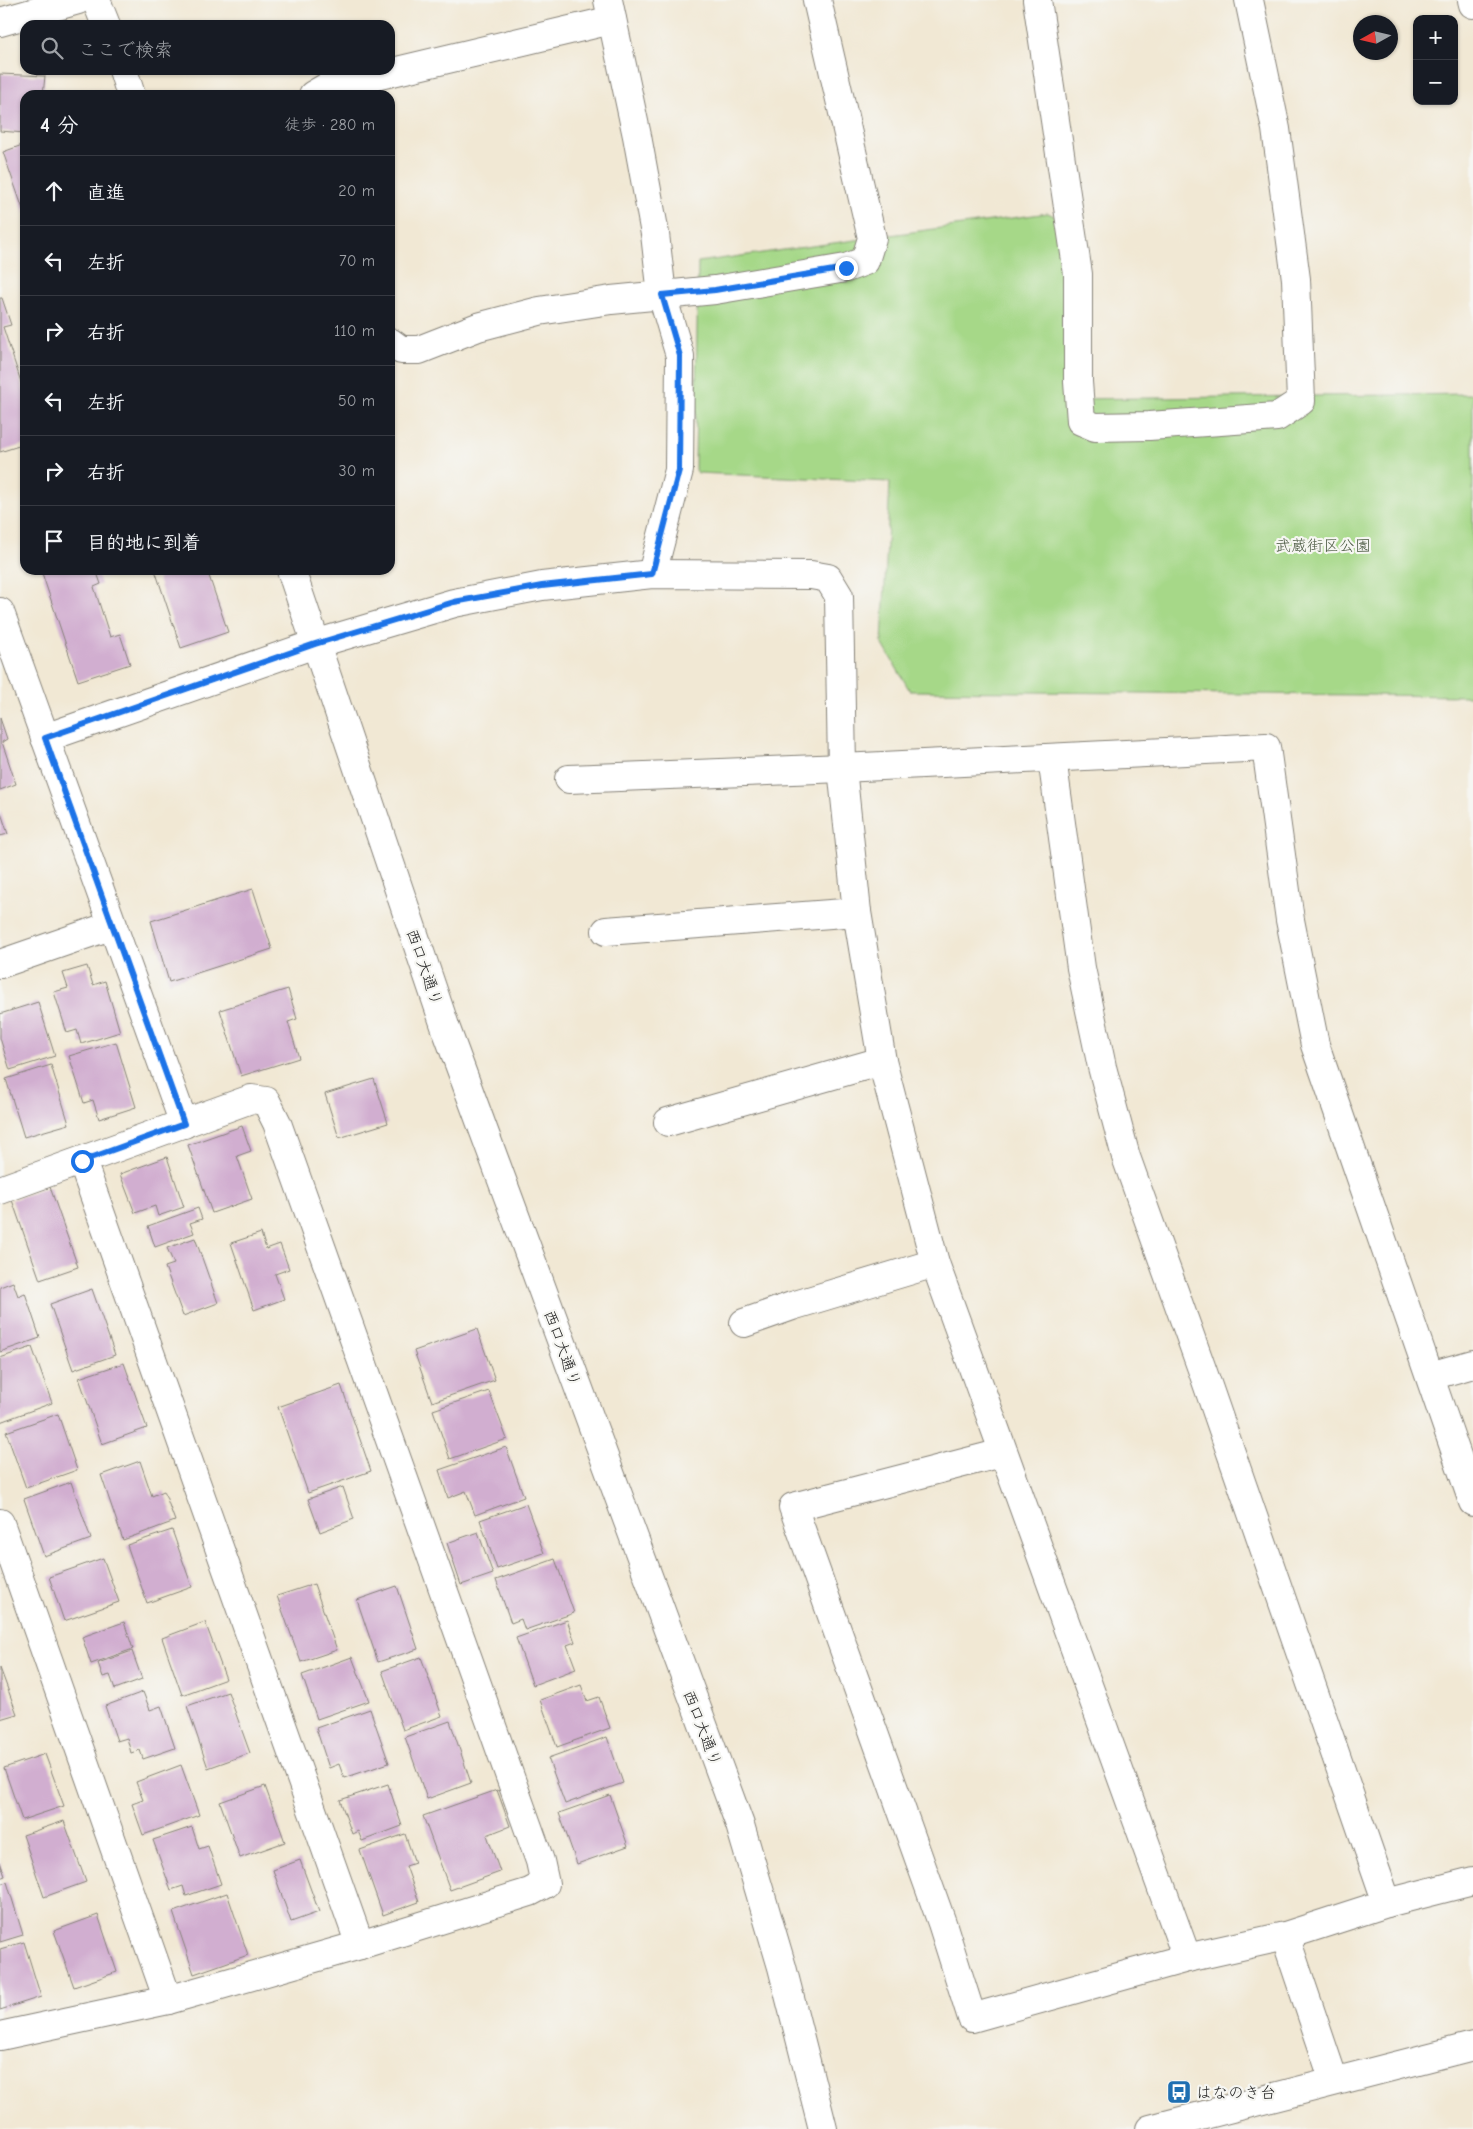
<!DOCTYPE html>
<html lang="ja">
<head>
<meta charset="utf-8">
<style>
	body { margin:0; font-family:"Comic Neue","Klee One",sans-serif; background:#242831; color:#f1f3f6 }
	.controls { position:absolute; right:15px; top:15px; display:grid; overflow:hidden; border-radius:10px; box-shadow:0 1px 4px #0004 }
	.controls button { width:45px; height:45px; display:grid; place-items:center; padding:0; border:0; border-bottom:1px solid #363941; background:#171b24; color:#f1f3f6; font:25px sans-serif }
	.compass { position:absolute; left:1353px; top:15px; width:45px; height:45px; border-radius:50%; background:#171b24; box-shadow:0 1px 4px #0004; rotate:262deg }
	.stop { position:absolute; width:15px; height:15px; margin:-11px; border:4px solid #1a73e8; border-radius:50%; background:#fff }
	.stop.end { background:#1a73e8; border-color:#fff; box-shadow:0 1px 5px #0008 }
	.list { margin:0; padding:0; list-style:none }
	h2 { display:flex; justify-content:space-between; align-items:center; height:65px; margin:0; padding:0 20px; font-size:21px }
	h2 small { font-size:16px; font-weight:400; color:#9ea1a6 }
	.list li { display:grid; grid-template-columns:32px 1fr auto; gap:15px; align-items:center; box-sizing:border-box; height:70px; padding:0 20px; border-top:1px solid #363941 }
	.list b { display:block; font-size:19px; white-space:nowrap }
	.list em { font-size:16px; font-style:normal; color:#9ea1a6 }
	.icon { flex:none; width:28px; height:28px; fill:none; stroke:currentColor; stroke-width:2; stroke-linecap:round; stroke-linejoin:round }
	.map { position:relative; flex:none; width:1473px; height:2129px; overflow:hidden }
	.search { position:absolute; background:#171b24; box-shadow:0 1px 4px #0004; left:20px; top:20px; width:375px; height:55px; display:flex; align-items:center; gap:12px; box-sizing:border-box; padding:0 18px; border-radius:15px; color:#9ea1a6; font-size:19px }
	.panel { position:absolute; background:#171b24; box-shadow:0 1px 4px #0004; left:20px; top:90px; width:375px; height:485px; border-radius:15px }
	.map>svg:first-child { display:block }
	.green { fill:#a6d888; stroke:#617a52 }
	.building { fill:#d1aed0 }
	.lines { fill:none; stroke-linecap:round; stroke-linejoin:round }
	.minor-casing { stroke:#868278; stroke-width:30 }
	.tertiary-casing { stroke:#868278; stroke-width:30 }
	.minor { stroke:#fff; stroke-width:28 }
	.tertiary { stroke:#fff; stroke-width:28 }
	.route { stroke:#1a73e8; stroke-width:6 }
	.labels { text-anchor:middle; stroke-width:4.5; stroke-linejoin:round; paint-order:stroke }
	.park-label { font-size:16px; fill:#45543c; stroke:#f6f6f2 }
	.street-label { font-size:16px; fill:#1c1c1c; stroke:#f6f6f2 }
	.poi-label { font-size:16px; fill:#1c1c1c; stroke:#f6f6f2; text-anchor:start }
</style>
</head>
<body>
<div class="map">
<svg width="1473" height="2129" viewBox="0 0 1473 2129">
	<rect width="100%" height="100%" fill="#f6f6f2"/>
	<filter id="ink" filterUnits="userSpaceOnUse"><feTurbulence type="fractalNoise" baseFrequency=".02" numOctaves="2"/><feDisplacementMap in="SourceGraphic" scale="10" xChannelSelector="R" yChannelSelector="G"/><feConvolveMatrix kernelMatrix="1 2 1 2 8 2 1 2 1" color-interpolation-filters="sRGB"/></filter>
	<filter id="wash" filterUnits="userSpaceOnUse"><feTurbulence type="fractalNoise" baseFrequency=".0096" numOctaves="4" result="noise"/><feDisplacementMap in="SourceGraphic" scale="20" xChannelSelector="R" yChannelSelector="G"/><feGaussianBlur stdDeviation="1.12" result="paint"/><feColorMatrix in="noise" values="0 0 0 0 0 0 0 0 0 0 0 0 0 0 0 0 0 1.4 0 .05"/><feComposite in="paint" operator="in"/></filter>
	<g filter="url(#wash)">
		<rect width="100%" height="100%" fill="#f1e8d4"/>
		<path class="green" d="M1048,213l19,9 3,177 403,-5v302l-563,-5 -28,-48 8,-161 -192,-9 -3,-5 3,-206z"/>
		<g id="blocks">
			<g class="building">
				<path d="M0,74l45,2 -2,19h-18v38l-25,-2z"/>
				<path d="M25,144v71l-22,-63z"/>
				<path d="M0,298h2l9,27 -8,2 22,67v50l-25,8z"/>
				<path d="M41,570h55l5,14 -7,3 16,50 10,-3 10,30 -52,17z"/>
				<path d="M155,570h52l21,62 -47,16z"/>
				<path d="M0,718l7,21 -5,3 14,42 -16,6z"/>
				<path d="M0,810l8,24 -8,2z"/>
				<path d="M253,889l19,60 -103,33 -18,-61z"/>
				<path d="M87,966l6,19 12,-4 15,51 -39,12 -4,-14 -10,3 -13,-41 14,-4 -5,-15z"/>
				<path d="M288,989l9,30 -9,3 11,36 -58,18 -21,-66z"/>
				<path d="M38,1002l17,54 -45,14 -10,-32v-24z"/>
				<path d="M116,1042l20,65 -37,12 -6,-19 -9,3 -15,-47z"/>
				<path d="M51,1065l18,59 -45,13 -18,-58z"/>
				<path d="M374,1079l14,44 -49,15 -14,-44z"/>
				<path d="M242,1126l9,25 -14,5 15,43 -40,14 -24,-68z"/>
				<path d="M167,1157l17,50 -26,9 -3,-10 -20,7 -15,-39z"/>
				<path d="M50,1187l28,80 -38,13 -28,-80z"/>
				<path d="M198,1208l4,11 -12,4 4,10 -39,14 -7,-21z"/>
				<path d="M261,1233l5,16 14,-5 9,25 -14,5 9,25 -30,11 -23,-67z"/>
				<path d="M195,1238l23,65 -35,13 -18,-49 9,-3 -7,-16z"/>
				<path d="M13,1282l5,14 7,-3 15,45 -40,14v-65z"/>
				<path d="M92,1289l23,66 -42,15 -23,-66z"/>
				<path d="M477,1329l18,51 -63,22 -18,-51z"/>
				<path d="M32,1347l20,56 -52,19v-64z"/>
				<path d="M124,1363l23,65 -45,16 -23,-66z"/>
				<path d="M341,1385l30,86 -63,22 -30,-86z"/>
				<path d="M489,1391l18,48 -57,20 -17,-49z"/>
				<path d="M58,1414l19,56 -51,18 -20,-56z"/>
				<path d="M506,1447l18,50 -49,18 -9,-24 -18,7 -9,-28z"/>
				<path d="M140,1461l12,35 12,-5 11,30 -52,19 -22,-65z"/>
				<path d="M71,1482l20,57 -47,17 -20,-57z"/>
				<path d="M343,1487l11,32 -34,13 -12,-33z"/>
				<path d="M526,1504l18,49 -47,16 -17,-49z"/>
				<path d="M172,1530l20,57 -45,16 -20,-58z"/>
				<path d="M478,1532l15,42 -32,11 -14,-42z"/>
				<path d="M103,1558l16,44 -55,19 -15,-44z"/>
				<path d="M555,1559l19,54 -49,17 -4,-11 -10,4 -15,-43z"/>
				<path d="M314,1584l23,66 -36,12 -24,-66z"/>
				<path d="M397,1586l21,63 -40,13 -21,-62z"/>
				<path d="M567,1620l8,22 -8,3 9,24 -43,16 -17,-47z"/>
				<path d="M124,1622l9,27 -42,15 -9,-27z"/>
				<path d="M205,1622l21,57 -44,16 -20,-57z"/>
				<path d="M132,1651l10,28 -27,10 -5,-14 -7,2 -5,-14z"/>
				<path d="M352,1657l17,44 -52,18 -15,-44z"/>
				<path d="M421,1657l21,59 -39,14 -21,-59z"/>
				<path d="M0,1668l17,46 -17,5z"/>
				<path d="M581,1685l6,16 12,-4 11,31 -53,19 -17,-47z"/>
				<path d="M143,1692l7,18 11,-4 14,42 -32,11 -3,-9 -9,3 -4,-15 -10,3 -12,-35z"/>
				<path d="M228,1692l22,61 -42,15 -21,-62z"/>
				<path d="M370,1709l19,54 -45,15 -5,-14 -10,4 -13,-40z"/>
				<path d="M450,1721l21,62 -44,16 -22,-62z"/>
				<path d="M607,1737l16,46 -58,21 -17,-46z"/>
				<path d="M45,1754l19,52 -42,14 -18,-52z"/>
				<path d="M181,1765l18,50 -56,20 -11,-31 11,-4 -7,-18z"/>
				<path d="M388,1784l14,42 -40,15 -4,-10 -6,3 -12,-34z"/>
				<path d="M265,1786l20,56 -45,16 -20,-56z"/>
				<path d="M497,1790l13,36 -23,9 13,37 -50,18 -27,-74z"/>
				<path d="M610,1795l18,51 -51,18 -18,-51z"/>
				<path d="M64,1821l22,61 -42,15 -21,-62z"/>
				<path d="M192,1827l7,22 9,-3 13,38 -35,12 -3,-10 -12,4 -18,-50z"/>
				<path d="M405,1834l10,29 -9,3 13,36 -36,13 -23,-65z"/>
				<path d="M300,1860l19,52 -28,10 -18,-52z"/>
				<path d="M0,1862l5,14 -5,2z"/>
				<path d="M7,1882l16,53 -23,7v-58z"/>
				<path d="M227,1893l21,62 -54,19 -21,-62z"/>
				<path d="M98,1915l19,57 -43,15 -20,-56z"/>
				<path d="M24,1942l17,55 -41,13v-61z"/>
			</g>
		</g>
	</g>
	<g filter="url(#ink)">
		<use href="#blocks" fill-opacity="0" stroke="#868278" stroke-width="1"/>
		<g class="lines">
			<defs>
				<g id="minor">
					<path d="M608,0l29,136 18,98 7,61 18,61 -1,114 -27,104"/>
					<path d="M1037,0l41,274v108l3,39 14,6 54,-1 128,-9 24,-16 -5,-122 -20,-150 -27,-129"/>
					<path d="M1472,0l1,4"/>
					<path d="M0,22l78,-22"/>
					<path d="M313,95l12,-7 287,-68"/>
					<path d="M390,342l11,8h18l59,-23 61,-16 72,-11 104,-10 131,-22 19,-7 7,-23 -55,-238"/>
					<path d="M0,612l184,512"/>
					<path d="M45,738l270,-94 139,-41 88,-17 110,-12 159,1 17,3 11,18 3,172 15,144 25,149 53,202 252,695"/>
					<path d="M1052,758l29,210 21,99 24,90 77,215 184,531"/>
					<path d="M569,779l273,-11 424,-21 24,173 25,125 158,457"/>
					<path d="M606,931l251,-19"/>
					<path d="M0,964l113,-39"/>
					<path d="M668,1122l214,-61"/>
					<path d="M82,1161l278,784"/>
					<path d="M0,1190l251,-91 15,2 11,22 263,738 5,23 -15,8 -170,53 -192,55 -168,36"/>
					<path d="M744,1323l48,-17 143,-43"/>
					<path d="M1430,1376l43,-12"/>
					<path d="M1002,1453l-209,54 149,416 30,95 215,-60 98,-22 102,-33 86,-22"/>
					<path d="M0,1523l168,477"/>
					<path d="M1285,1936l49,145"/>
				</g>
				<g id="tertiary">
					<path d="M96,0l10,25"/>
					<path d="M123,70l8,25"/>
					<path d="M291,570l154,456 295,799 42,142 41,162"/>
					<path d="M1150,2129l323,-83"/>
				</g>
			</defs>
			<use href="#minor" class="minor-casing"/>
			<use href="#tertiary" class="tertiary-casing"/>
			<use href="#minor" class="minor"/>
			<use href="#tertiary" class="tertiary"/>
		</g>
	</g>
	<g class="lines" filter="url(#ink)">
		<path class="route" d="M82,1161l102,-37 -139,-386 270,-94 139,-42 88,-16 110,-12 27,-104 1,-114 -18,-61 53,-5 131,-22"/>
	</g>
	<defs>
		<symbol id="bus-square" viewBox="-11 -11 22 22"><rect x="-9" y="-9" width="18" height="18" rx="4" fill="#1f6fb2" stroke="#f6f6f2"/><path d="M-5-6H5V4H4V6H2V4H-2V6H-4V4H-5ZM-3.5-4V0h7V-4ZM-3.5 1.2v1.5H-2V1.2ZM2 1.2v1.5H3.5V1.2Z" fill="#fff"/></symbol>
	</defs>
	<g fill-rule="evenodd">
		<use href="#bus-square" x="1165" y="2078" width="28" height="28"/>
	</g>
	<g class="labels">
		<g class="park-label">
			<text x="1323" y="551">武蔵街区公園</text>
		</g>
		<g class="street-label">
			<text transform="translate(425 967) rotate(71)" y="6">西口大通り</text>
			<text transform="translate(563 1348) rotate(70)" y="6">西口大通り</text>
			<text transform="translate(703 1728) rotate(69)" y="6">西口大通り</text>
		</g>
		<g class="poi-label">
			<text x="1196" y="2098">はなのき台</text>
		</g>
	</g>
</svg>
<div class="controls">
<button>+</button>
<button>−</button>
</div>
<svg class="compass" viewBox="-18 -18 36 36"><path d="M0-13l5 13h-10z" fill="#e53935"/><path d="M0 13l5-13h-10z" fill="#9ea1a6"/></svg>
<div class="stop" style="left:82px;top:1161px"></div>
<div class="stop end" style="left:846px;top:268px"></div>
<div class="search"><svg class="icon" aria-label="search" viewBox="0 0 24 24"><circle cx="10" cy="10" r="6"/><path d="M15 15l6 6"/></svg>ここで検索</div>
<section class="panel">
<h2>4 分<small>徒歩 · 280 m</small></h2>
<ul class="list">
<li><svg class="icon" aria-label="ahead" viewBox="0 0 24 24"><path d="M12 20V5M6 11l6-6 6 6"/></svg><div><b>直進</b></div><em>20 m</em></li>
<li><svg class="icon" aria-label="left" viewBox="0 0 24 24"><path d="M17 20v-9H6M10 6l-5 5 5 5"/></svg><div><b>左折</b></div><em>70 m</em></li>
<li><svg class="icon" aria-label="right" viewBox="0 0 24 24"><path d="M7 20v-9h11M14 6l5 5-5 5"/></svg><div><b>右折</b></div><em>110 m</em></li>
<li><svg class="icon" aria-label="left" viewBox="0 0 24 24"><path d="M17 20v-9H6M10 6l-5 5 5 5"/></svg><div><b>左折</b></div><em>50 m</em></li>
<li><svg class="icon" aria-label="right" viewBox="0 0 24 24"><path d="M7 20v-9h11M14 6l5 5-5 5"/></svg><div><b>右折</b></div><em>30 m</em></li>
<li><svg class="icon" aria-label="arrive" viewBox="0 0 24 24"><path d="M6 21V4h12l-3 4 3 4H6"/></svg><div><b>目的地に到着</b></div></li>
</ul>
</section>
</div>
</body>
</html>
